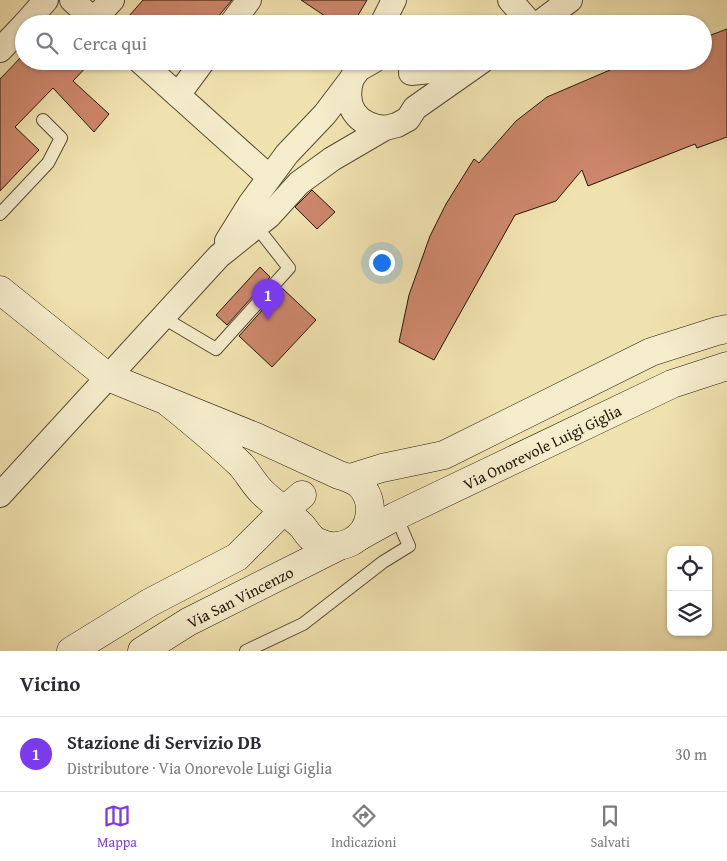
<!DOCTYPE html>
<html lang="it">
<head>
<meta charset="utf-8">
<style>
	body { margin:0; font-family:"Gentium Book Plus",serif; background:#f7f7f7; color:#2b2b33 }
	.controls { position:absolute; right:15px; bottom:15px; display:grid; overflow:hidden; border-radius:10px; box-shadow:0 1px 4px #0004 }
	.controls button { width:45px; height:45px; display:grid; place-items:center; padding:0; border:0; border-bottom:1px solid #e1e1e2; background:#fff; color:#2b2b33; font:25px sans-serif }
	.you { position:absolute; left:381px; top:262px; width:18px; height:18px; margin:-12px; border:4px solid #fff; border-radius:50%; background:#1a73e8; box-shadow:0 0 0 8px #1a73e833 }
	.badge { display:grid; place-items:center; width:32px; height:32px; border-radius:50%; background:#7c3aed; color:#fff; font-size:16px; font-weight:700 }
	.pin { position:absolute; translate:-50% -41px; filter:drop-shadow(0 1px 2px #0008) }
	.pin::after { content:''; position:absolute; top:26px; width:18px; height:15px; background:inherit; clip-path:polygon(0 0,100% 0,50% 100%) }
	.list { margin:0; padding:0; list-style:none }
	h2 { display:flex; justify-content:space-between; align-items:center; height:65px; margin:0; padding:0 20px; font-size:21px }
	h2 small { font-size:16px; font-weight:400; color:#7c7c81 }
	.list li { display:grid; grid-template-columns:32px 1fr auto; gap:15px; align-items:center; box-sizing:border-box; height:75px; padding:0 20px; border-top:1px solid #e1e1e2 }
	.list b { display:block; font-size:19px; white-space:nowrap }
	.list p { margin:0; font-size:16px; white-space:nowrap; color:#7c7c81 }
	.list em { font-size:16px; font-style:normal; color:#7c7c81 }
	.icon { flex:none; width:28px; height:28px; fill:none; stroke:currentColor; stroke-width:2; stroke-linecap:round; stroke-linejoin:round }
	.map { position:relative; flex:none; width:727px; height:651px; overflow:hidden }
	.search { position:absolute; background:#fff; box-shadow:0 1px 4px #0004; left:15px; right:15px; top:15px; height:55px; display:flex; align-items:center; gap:12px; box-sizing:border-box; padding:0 18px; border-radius:28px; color:#7c7c81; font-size:19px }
	.sheet { height:140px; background:#fff }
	nav { display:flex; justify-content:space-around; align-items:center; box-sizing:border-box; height:70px; border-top:1px solid #e1e1e2; background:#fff; font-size:14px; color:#7c7c81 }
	nav a { display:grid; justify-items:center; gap:2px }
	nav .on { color:#7c3aed }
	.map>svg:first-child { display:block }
	.building { fill:#cd876c; stroke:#23180a }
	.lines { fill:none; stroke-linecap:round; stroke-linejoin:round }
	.lane-casing { stroke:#564a33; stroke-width:14 }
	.street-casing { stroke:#564a33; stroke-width:26 }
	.secondary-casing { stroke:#23180a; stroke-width:29 }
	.lane { stroke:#f5eccb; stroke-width:12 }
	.street { stroke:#f5eccb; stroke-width:24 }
	.secondary { stroke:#f5eccb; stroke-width:28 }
	.labels { text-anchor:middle; stroke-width:5; stroke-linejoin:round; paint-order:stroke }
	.street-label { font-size:16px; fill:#23180a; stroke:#f5eccb }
</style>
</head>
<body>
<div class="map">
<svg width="727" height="651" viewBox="0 0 727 651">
	<rect width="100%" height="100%" fill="#f0e2af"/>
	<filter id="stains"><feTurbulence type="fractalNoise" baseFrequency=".004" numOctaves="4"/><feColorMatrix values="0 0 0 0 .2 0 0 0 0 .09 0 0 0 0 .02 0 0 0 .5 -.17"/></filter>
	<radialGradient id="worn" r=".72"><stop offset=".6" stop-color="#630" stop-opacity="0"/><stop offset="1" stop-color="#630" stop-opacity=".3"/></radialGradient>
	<g class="building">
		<path d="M143,0h89l-20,24h-90z"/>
		<path d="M301,0h66l-14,24h-16z"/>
		<path d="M727,29v108l-30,11 -2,-4 -107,42 -6,-16 -26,31 -41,14 -81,145 -35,-18 10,-47 21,-59 16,-32 28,-45 5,4 37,-42 31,-24 84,-36h72v-23z"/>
		<path d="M24,54v7h68l-19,20 36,33 -15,18 -41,-44 -38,39 24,23 -39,41v-112z"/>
		<path d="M164,61h14l-6,7z"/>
		<path d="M312,190l23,22 -18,17 -22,-22z"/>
		<path d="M260,267l10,10 -43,48 -11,-10z"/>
		<path d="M282,288l34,32 -44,47 -33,-31z"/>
	</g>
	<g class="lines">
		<defs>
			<g id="lane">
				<path d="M0,214l48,-51 13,-25 -18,-18"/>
				<path d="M162,317l54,32 73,-81 -33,-42"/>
				<path d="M246,651l57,-27 80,-62 26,-16 -13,-30"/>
			</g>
			<g id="street">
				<path d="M72,0l26,24"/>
				<path d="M510,0l21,24"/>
				<path d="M94,19l18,-19"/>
				<path d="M25,24l21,-24"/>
				<path d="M231,24l18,-24"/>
				<path d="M382,24l12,-24"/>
				<path d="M538,24l32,-24"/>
				<path d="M0,50l24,-25"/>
				<path d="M140,61l129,116"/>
				<path d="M411,73l29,-3 34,-8"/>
				<path d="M352,78c-9,28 4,47 33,50"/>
				<path d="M178,95l25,-34"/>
				<path d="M227,241l23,-37 37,-50 38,-40 34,-45 14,-8"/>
				<path d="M0,495l219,-239 50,-40 30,-33 33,-24 53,-31 12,-3 11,-6 7,-11 67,-47"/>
			</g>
			<g id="secondary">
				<path d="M0,290l108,87 148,60 83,38c7,2 14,4 20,9 18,17 13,47 -8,58 -10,5 -23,6 -33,0 -8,-3 -11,-10 -16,-16 -12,-12 -28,-22 -40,-34 -8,-8 -14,-19 -21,-27 -23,-22 -47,-42 -72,-62"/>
				<path d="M350,478l32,-10 62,-13 207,-103 66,-21 10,-2"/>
				<path d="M360,536l36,-20 276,-132 55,-18"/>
				<path d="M71,651l78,-48 88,-46 46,-46 19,-16"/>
				<path d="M142,651l46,-29 151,-76"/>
			</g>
		</defs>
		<use href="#lane" class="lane-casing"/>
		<use href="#street" class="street-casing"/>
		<use href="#secondary" class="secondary-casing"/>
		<use href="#lane" class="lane"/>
		<use href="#street" class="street"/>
		<use href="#secondary" class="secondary"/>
	</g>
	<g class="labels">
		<g class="street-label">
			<text transform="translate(542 447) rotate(-26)" y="6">Via Onorevole Luigi Giglia</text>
			<text transform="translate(240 597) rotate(-27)" y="6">Via San Vincenzo</text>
		</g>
	</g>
	<rect width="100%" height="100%" filter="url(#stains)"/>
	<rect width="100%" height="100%" fill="url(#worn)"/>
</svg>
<div class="controls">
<button><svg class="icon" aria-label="locate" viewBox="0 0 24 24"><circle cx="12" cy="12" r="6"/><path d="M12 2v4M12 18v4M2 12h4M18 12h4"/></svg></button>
<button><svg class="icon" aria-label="layers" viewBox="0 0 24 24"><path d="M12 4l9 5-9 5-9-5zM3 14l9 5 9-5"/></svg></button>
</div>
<div class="you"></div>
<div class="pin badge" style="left:268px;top:320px">1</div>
<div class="search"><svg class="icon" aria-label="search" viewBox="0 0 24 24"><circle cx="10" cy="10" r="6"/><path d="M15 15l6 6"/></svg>Cerca qui</div>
</div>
<section class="sheet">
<h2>Vicino<small></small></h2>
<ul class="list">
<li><span class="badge">1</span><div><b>Stazione di Servizio DB</b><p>Distributore · Via Onorevole Luigi Giglia</p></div><em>30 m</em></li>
</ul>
</section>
<nav>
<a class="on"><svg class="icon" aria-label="map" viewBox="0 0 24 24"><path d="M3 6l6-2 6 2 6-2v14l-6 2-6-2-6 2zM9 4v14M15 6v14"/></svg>Mappa</a>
<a><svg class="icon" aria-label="directions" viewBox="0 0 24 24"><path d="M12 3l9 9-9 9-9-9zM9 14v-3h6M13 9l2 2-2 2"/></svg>Indicazioni</a>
<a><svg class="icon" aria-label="saved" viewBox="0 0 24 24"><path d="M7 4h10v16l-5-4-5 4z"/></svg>Salvati</a>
</nav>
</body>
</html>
